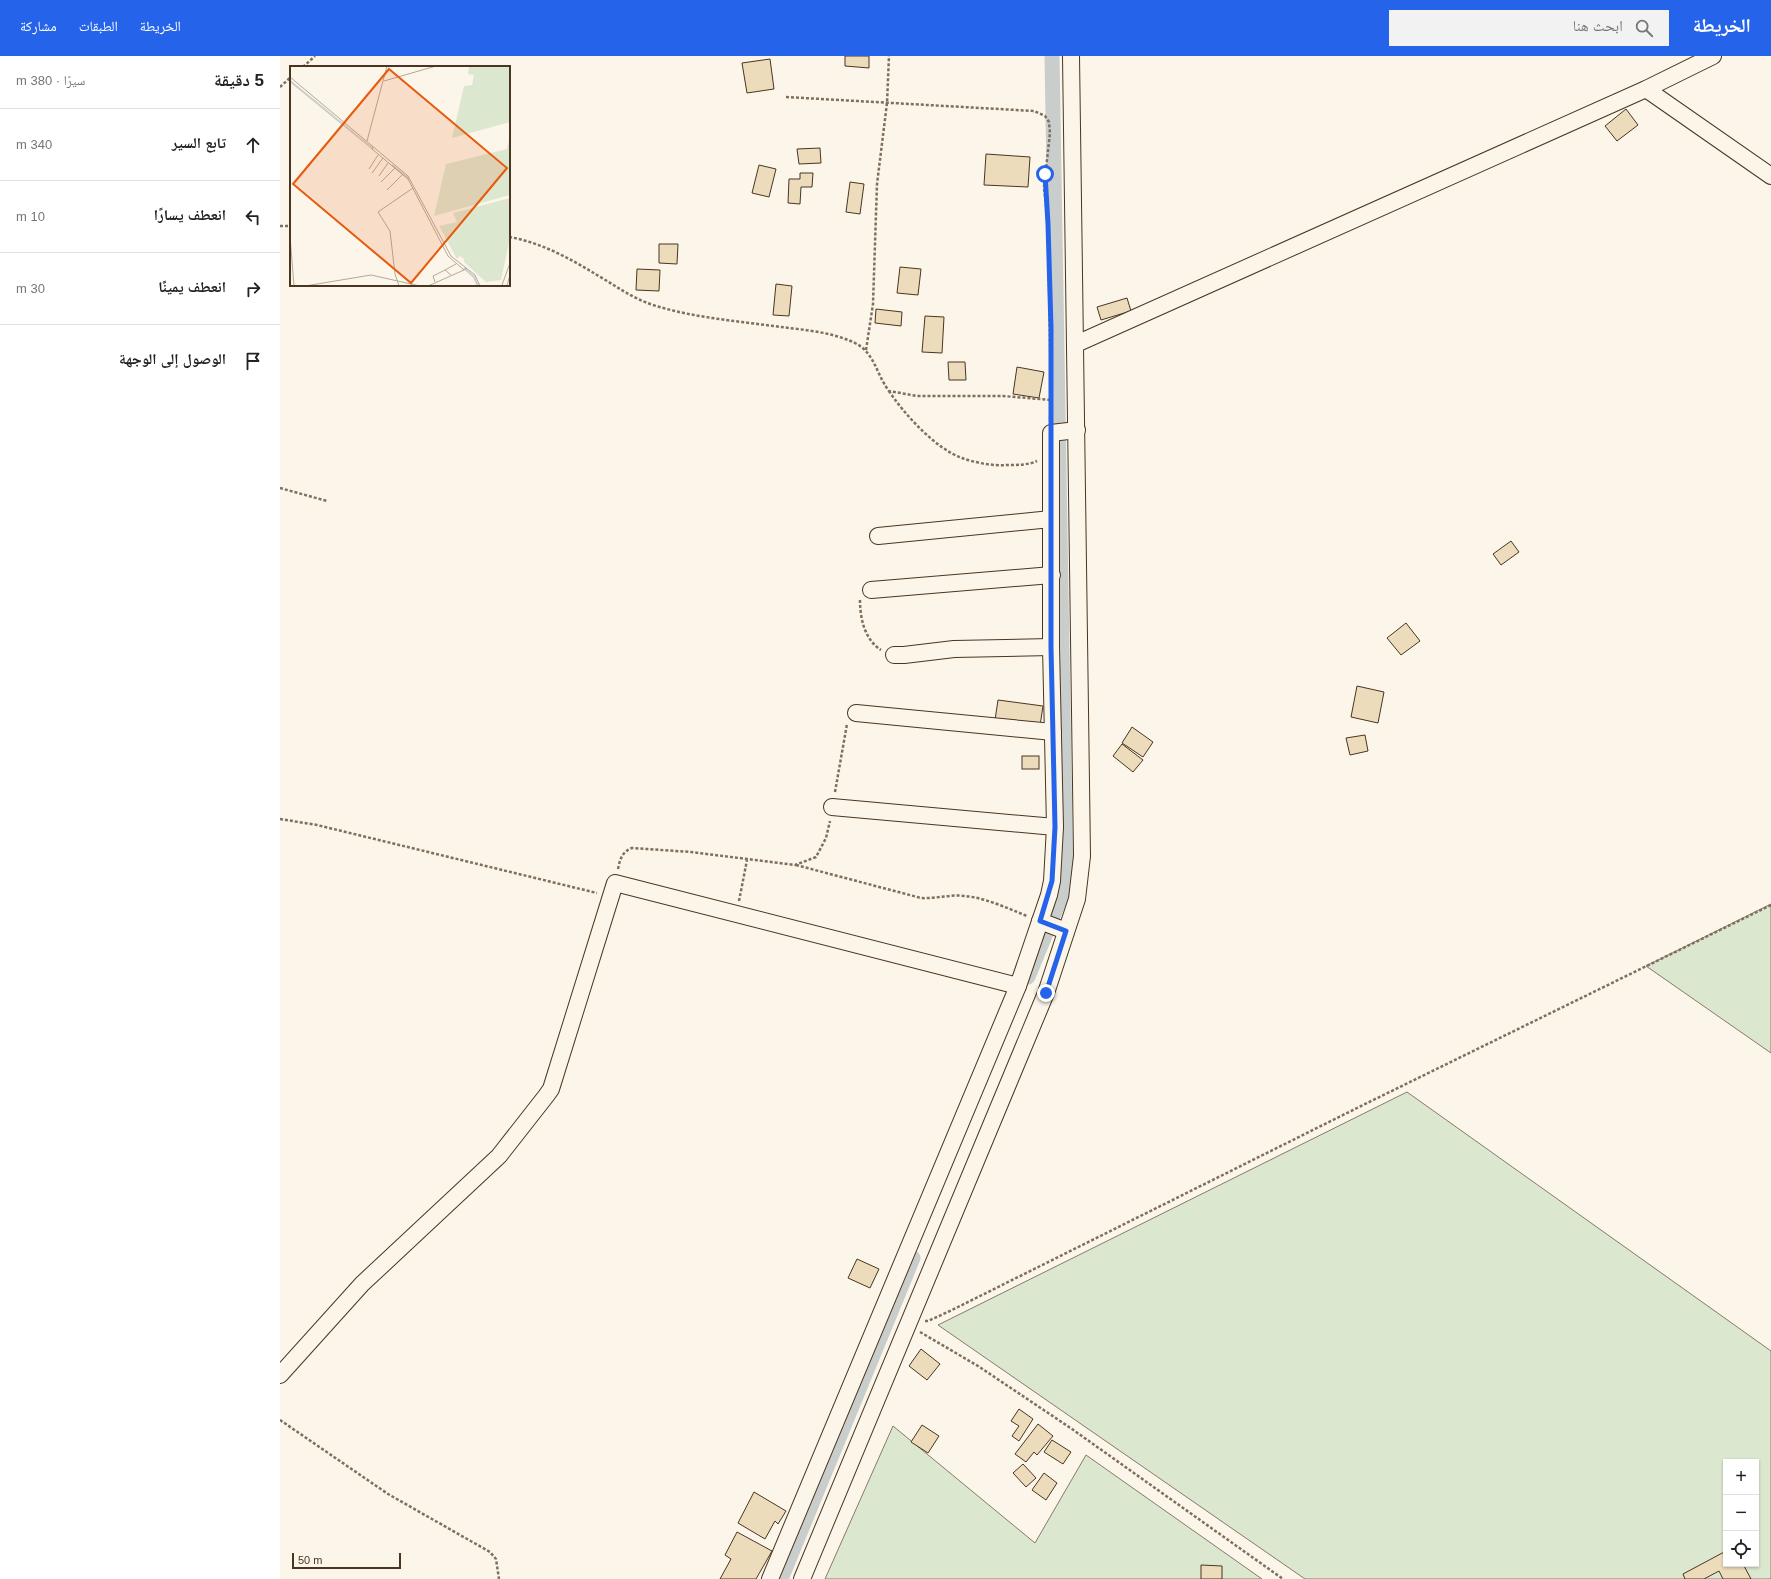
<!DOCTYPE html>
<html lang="ar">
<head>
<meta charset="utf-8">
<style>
	body { margin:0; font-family:Helvetica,"Noto Naskh Arabic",sans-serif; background:#f2f2f2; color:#222; direction:rtl }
	.controls { position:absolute; right:12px; bottom:12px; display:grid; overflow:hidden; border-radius:0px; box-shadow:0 1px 3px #0004 }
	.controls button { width:36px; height:36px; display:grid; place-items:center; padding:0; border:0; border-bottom:1px solid #e0e0e0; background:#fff; color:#222; font:20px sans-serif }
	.scale { position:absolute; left:12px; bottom:10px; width:109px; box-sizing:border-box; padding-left:4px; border:2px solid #4a3520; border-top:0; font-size:11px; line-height:14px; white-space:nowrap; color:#4a3520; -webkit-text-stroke:3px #fbf6e9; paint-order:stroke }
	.stop { position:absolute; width:12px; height:12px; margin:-9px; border:3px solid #2563eb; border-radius:50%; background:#fff }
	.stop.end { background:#2563eb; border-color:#fff; box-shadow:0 1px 4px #0008 }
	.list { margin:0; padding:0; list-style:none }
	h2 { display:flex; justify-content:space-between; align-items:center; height:52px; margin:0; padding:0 16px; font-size:17px }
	h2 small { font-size:13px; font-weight:400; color:#767676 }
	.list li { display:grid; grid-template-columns:26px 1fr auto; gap:12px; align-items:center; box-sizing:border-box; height:72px; padding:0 16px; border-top:1px solid #e0e0e0 }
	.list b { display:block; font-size:15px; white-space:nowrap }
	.list em { font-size:13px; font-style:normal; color:#767676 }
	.icon { flex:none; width:22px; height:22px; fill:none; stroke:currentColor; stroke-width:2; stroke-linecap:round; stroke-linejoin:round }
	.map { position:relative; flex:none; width:1491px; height:1523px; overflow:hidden; direction:ltr }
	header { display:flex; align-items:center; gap:24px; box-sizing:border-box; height:56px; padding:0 20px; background:#2563eb; color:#fff }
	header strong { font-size:19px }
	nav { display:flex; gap:22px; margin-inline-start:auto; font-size:14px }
	.search { width:280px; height:36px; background:#f2f2f2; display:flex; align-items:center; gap:10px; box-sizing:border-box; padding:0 14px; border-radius:0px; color:#767676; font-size:15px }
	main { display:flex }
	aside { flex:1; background:#fff }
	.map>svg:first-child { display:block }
	.green { fill:#dce7d0; stroke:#887966; fill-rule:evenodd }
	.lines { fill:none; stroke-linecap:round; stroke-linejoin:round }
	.canal { stroke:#c9cecd; stroke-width:15 }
	.building { fill:#ecdcbc; stroke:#4a3520 }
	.minor-casing { stroke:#4a3520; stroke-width:18 }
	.path { stroke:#7f6f5c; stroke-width:2.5; stroke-dasharray:3 2; stroke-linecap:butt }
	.minor { stroke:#fbf6e9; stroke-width:16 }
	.route { stroke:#2563eb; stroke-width:5 }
	.inset-river { fill:none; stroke:#c9cecd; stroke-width:2 }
	.inset-road { fill:none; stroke:#b4a999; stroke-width:1 }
	.view { fill:#e8590c; fill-opacity:0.15; stroke:#e8590c; stroke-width:2 }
	.inset-edge { fill:none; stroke:#4a3520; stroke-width:2 }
</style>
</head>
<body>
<header>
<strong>الخريطة</strong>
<div class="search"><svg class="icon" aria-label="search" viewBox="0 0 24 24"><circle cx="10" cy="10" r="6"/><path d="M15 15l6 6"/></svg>ابحث هنا</div>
<nav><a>الخريطة</a><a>الطبقات</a><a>مشاركة</a></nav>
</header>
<main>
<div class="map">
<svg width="1491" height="1523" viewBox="0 0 1491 1523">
	<rect width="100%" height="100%" fill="#fbf6e9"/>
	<g class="green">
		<path d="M1491,848v149l-125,-87z"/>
		<path d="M1127,1036l364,259v228h-466l-367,-254zM1446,1406h30v102h-30z"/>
		<path d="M613,1370l142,117 51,-88 176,124h-437z"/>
	</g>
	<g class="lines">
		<g class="canal">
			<path d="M748,921l38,-92 -14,-829"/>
			<path d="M501,1523l132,-321"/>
		</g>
	</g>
	<g class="building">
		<path d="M565,0h24v12l-24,-2z"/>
		<path d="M490,3l4,30 -27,4 -5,-30z"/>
		<path d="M1346,53l12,16 -21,16 -12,-15z"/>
		<path d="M540,92l1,15 -22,1 -2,-15z"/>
		<path d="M706,98l44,3 -2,30 -44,-2z"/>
		<path d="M479,109l17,4 -7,28 -17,-4z"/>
		<path d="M520,117h13l-1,14h-11l-1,17 -12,-1 1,-24h11z"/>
		<path d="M570,126l14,2 -4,30 -14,-2z"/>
		<path d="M379,188h19l-1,20 -18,-1z"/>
		<path d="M620,211l21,2 -3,26 -21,-2z"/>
		<path d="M357,213l23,1 -1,21 -23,-1z"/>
		<path d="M496,228l16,2 -3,30 -16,-1z"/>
		<path d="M847,242l4,13 -30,9 -4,-13z"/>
		<path d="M596,253l26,3 -1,14 -26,-3z"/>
		<path d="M645,260l19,1 -2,36 -20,-1z"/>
		<path d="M668,306h17l1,18h-17z"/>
		<path d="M737,311l27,5 -5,26 -26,-4z"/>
		<path d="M1231,485l8,11 -18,13 -8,-11z"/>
		<path d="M1126,567l14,18 -19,14 -14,-17z"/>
		<path d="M1077,630l27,6 -6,31 -27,-6z"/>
		<path d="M718,644l45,6 -3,20 -45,-6z"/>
		<path d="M852,671l21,15 -10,15 -21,-14z"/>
		<path d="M1085,679l3,16 -18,4 -4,-17z"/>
		<path d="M842,688l21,16 -10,12 -20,-16z"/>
		<rect x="742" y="700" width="17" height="13"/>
		<path d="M577,1203l22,10 -9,19 -22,-10z"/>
		<path d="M641,1293l19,15 -13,16 -18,-14z"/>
		<path d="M739,1353l14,10 -14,22 -7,-5 7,-10 -8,-5z"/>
		<path d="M758,1368l15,12 -16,19 -3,-3 -8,10 -11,-8z"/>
		<path d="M642,1369l17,11 -11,17 -17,-11z"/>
		<path d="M772,1384l19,12 -8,12 -19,-12z"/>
		<path d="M743,1408l13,14 -10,9 -13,-14z"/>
		<path d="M764,1417l13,10 -11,17 -14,-10z"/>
		<path d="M474,1436l32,19 -8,13 -3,-3 -10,18 -27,-16z"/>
		<path d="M457,1476l35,19 -16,28h-36l11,-20 -6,-4z"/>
		<path d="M1446,1495v13h17l8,15h-28l-4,-8 -15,8h-19l-2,-5z"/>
		<path d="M921,1509l21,1v13h-21z"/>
	</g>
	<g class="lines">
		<defs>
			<g id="minor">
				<path d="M1366,33l125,87"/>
				<path d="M796,288l570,-255 67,-33"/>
				<path d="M598,480l173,-17"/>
				<path d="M591,534l181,-15"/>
				<path d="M614,599h10l50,-6 97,-2"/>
				<path d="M576,657l197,19"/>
				<path d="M552,751l223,20"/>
				<path d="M760,865l26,10"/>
				<path d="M0,1319l82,-91 137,-128 47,-60 5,-7 64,-206 403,103"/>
				<path d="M490,1523l248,-593 31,-91 3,-14 3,-54 -4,-180v-214l26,-3"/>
				<path d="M522,1523l244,-586 31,-94 5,-43 -11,-800"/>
			</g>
		</defs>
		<use href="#minor" class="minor-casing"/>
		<g class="path">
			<path d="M23,11l12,-11"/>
			<path d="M0,31l11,-10"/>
			<path d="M506,41l248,14 11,5 4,6 1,11 -6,54 4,37 3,176"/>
			<path d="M0,170h11"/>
			<path d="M229,181c31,5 62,22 88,38 19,11 35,23 56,30 41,13 85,16 128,22 24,3 51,5 74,16 20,10 21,31 34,48l28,5h86l48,4 -1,19"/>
			<path d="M586,294l7,-46 4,-120 10,-81 2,-47"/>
			<path d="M609,335c15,23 47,58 73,67 14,5 31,8 45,7 11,0 21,0 30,-4"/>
			<path d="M0,432l47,13"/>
			<path d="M580,544c0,19 5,40 21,50"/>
			<path d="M555,736l12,-68"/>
			<path d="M0,763l37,6 280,68"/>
			<path d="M516,809l125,33c15,1 29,-4 44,-2 21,2 42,12 62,20"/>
			<path d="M338,813c2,-10 4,-17 14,-21l59,4 104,13 21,-8 10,-19 4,-17"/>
			<path d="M459,845l8,-41"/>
			<path d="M645,1265h3l22,-10 407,-203 414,-203"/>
			<path d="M640,1276l58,34 94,63 211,150"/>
			<path d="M0,1364l108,74 102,58 6,7 3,20"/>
		</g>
		<use href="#minor" class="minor"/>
	</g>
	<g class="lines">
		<path class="route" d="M765,118l3,50 3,104v319l4,180 -3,54 -12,40 26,10 -20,62"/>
	</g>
	<g transform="translate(10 10)">
		<rect width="220" height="220" fill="#fbf6e9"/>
		<path d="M179,0h41v56l-58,16 12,-52 8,-1 2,-10 -6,-1zM220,69v60l-76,21 12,-52 61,-15zM220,132v40l-9,42 -15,2 -22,-20v-3l-4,-3 -3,3 -18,-33 18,-4 -4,-9z" fill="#dce7d0"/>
		<path class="inset-river" d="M0,15l83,68M102,99l17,14M174,202l10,9 4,9"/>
		<path class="inset-road" d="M0,11l118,99 43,80 24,19 5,11M94,15l52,-15M77,75l20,-75M83,81l-1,2 36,30 40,77 16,14 3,-2M79,103l9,-14M82,107l11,-15M89,110l9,-13M91,116l14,-14M97,124l16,-16M0,170l4,50M161,209l-6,-5 11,-6M145,216l-2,-6 12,-6M212,219l8,-22M15,220l66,-11 49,11M109,220l-4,-12 -5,-43 -12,-19 35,-24M138,220l36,-16M217,220l3,-12"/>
		<path class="view" d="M99,3l118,99 -96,115 -118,-99z"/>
		<rect width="220" height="220" class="inset-edge"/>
	</g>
</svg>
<div class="controls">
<button>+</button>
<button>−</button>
<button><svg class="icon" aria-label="locate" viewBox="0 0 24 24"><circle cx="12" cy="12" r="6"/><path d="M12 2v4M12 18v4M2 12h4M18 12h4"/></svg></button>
</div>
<div class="scale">50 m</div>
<div class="stop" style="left:765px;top:118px"></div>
<div class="stop end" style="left:766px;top:937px"></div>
</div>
<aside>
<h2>5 دقيقة<small>سيرًا · 380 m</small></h2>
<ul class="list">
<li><svg class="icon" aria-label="ahead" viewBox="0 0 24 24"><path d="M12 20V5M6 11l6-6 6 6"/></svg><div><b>تابع السير</b></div><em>340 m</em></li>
<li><svg class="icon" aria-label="left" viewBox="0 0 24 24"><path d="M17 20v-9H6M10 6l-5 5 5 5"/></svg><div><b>انعطف يسارًا</b></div><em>10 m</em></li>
<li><svg class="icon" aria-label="right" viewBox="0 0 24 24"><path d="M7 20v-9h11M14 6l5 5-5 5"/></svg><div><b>انعطف يمينًا</b></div><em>30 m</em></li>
<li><svg class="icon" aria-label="arrive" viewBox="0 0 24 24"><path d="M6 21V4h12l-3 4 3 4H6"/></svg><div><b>الوصول إلى الوجهة</b></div></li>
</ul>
</aside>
</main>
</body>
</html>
